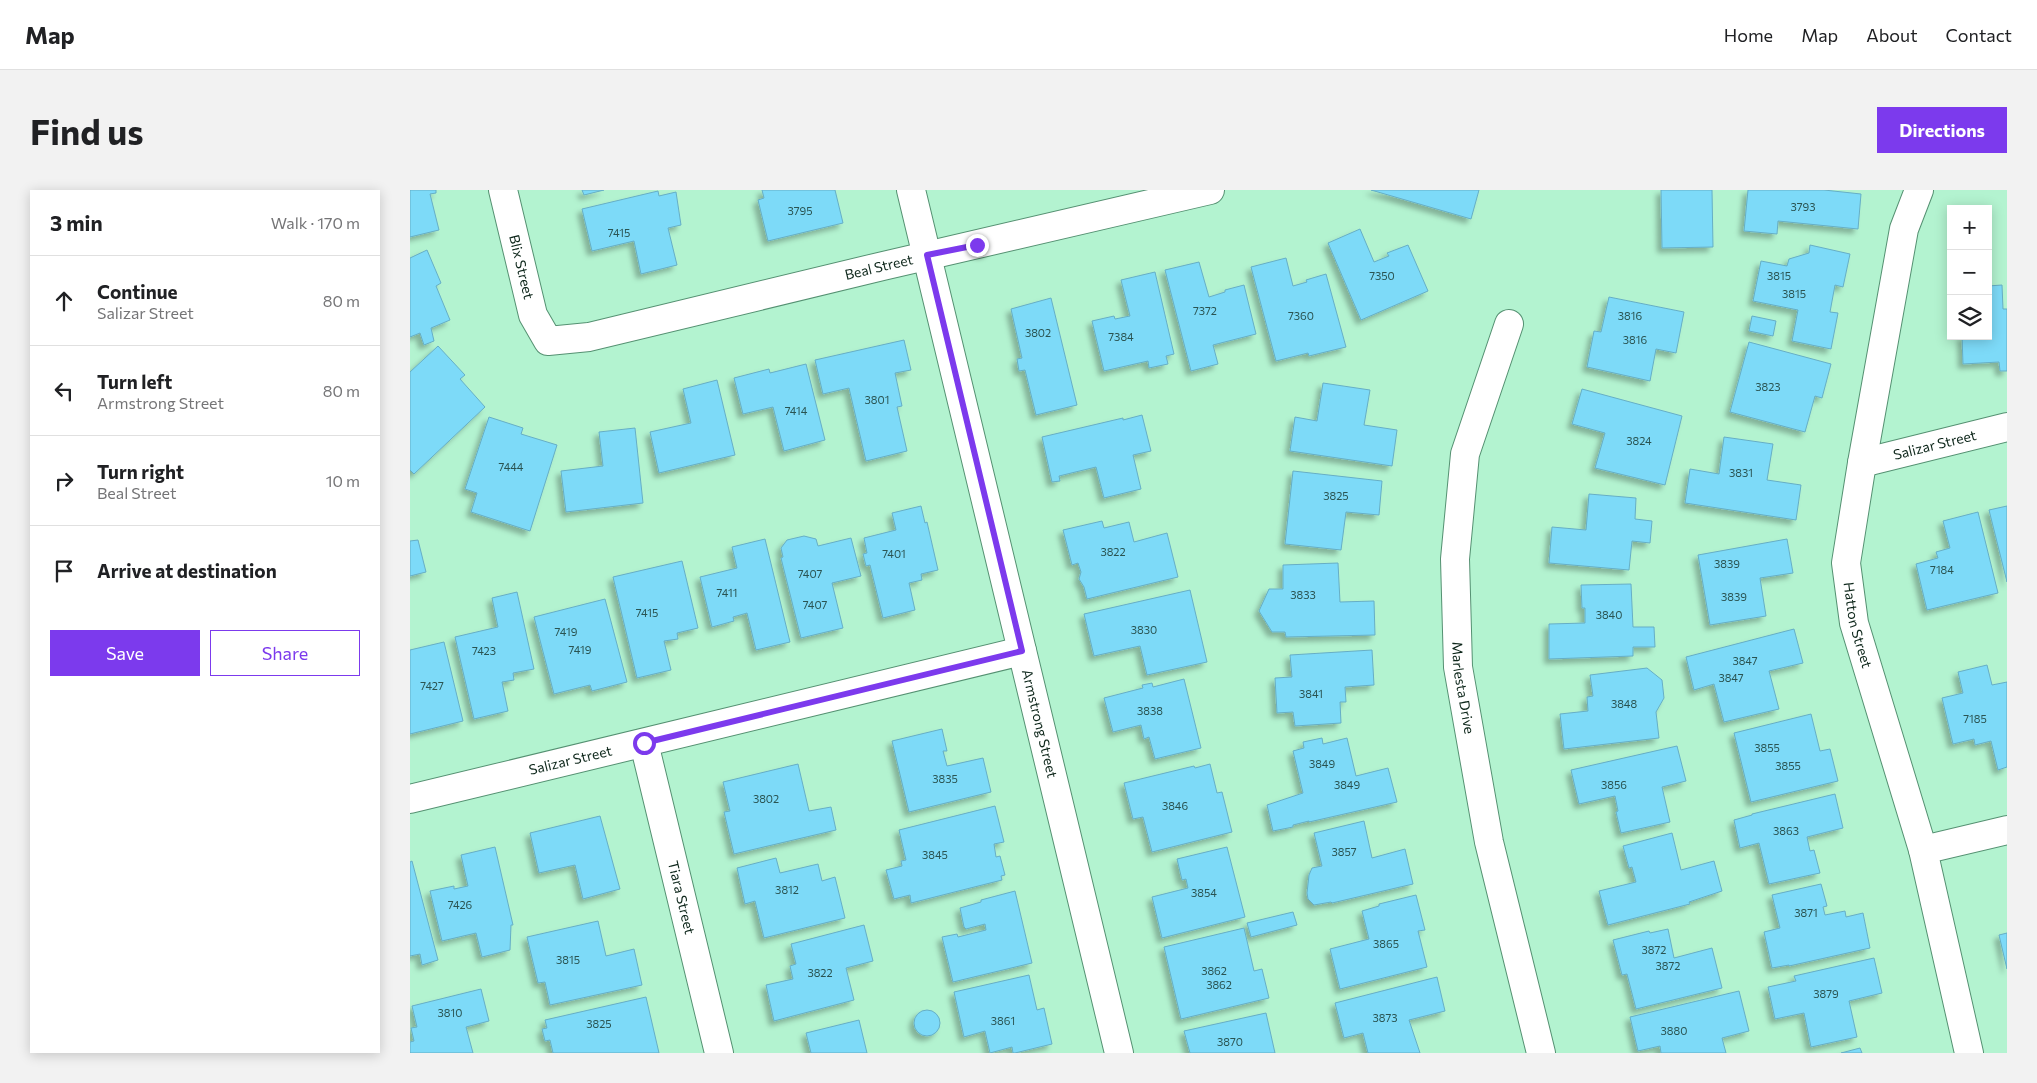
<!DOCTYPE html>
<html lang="en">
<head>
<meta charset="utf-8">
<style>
	body { margin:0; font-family:Commissioner,sans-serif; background:#f2f2f2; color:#202124 }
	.controls { position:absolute; right:15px; top:15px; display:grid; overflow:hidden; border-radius:0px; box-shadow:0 2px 12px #0003 }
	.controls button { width:45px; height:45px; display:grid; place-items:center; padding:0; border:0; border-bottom:1px solid #e0e0e0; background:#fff; color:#202124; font:25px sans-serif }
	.stop { position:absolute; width:15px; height:15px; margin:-11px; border:4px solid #7c3aed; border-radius:50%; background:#fff }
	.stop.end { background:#7c3aed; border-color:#fff; box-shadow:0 1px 5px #0008 }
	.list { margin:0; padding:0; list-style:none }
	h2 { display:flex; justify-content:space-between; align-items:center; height:65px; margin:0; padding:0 20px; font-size:21px }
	h2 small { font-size:16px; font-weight:400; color:#757577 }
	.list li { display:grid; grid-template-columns:32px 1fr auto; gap:15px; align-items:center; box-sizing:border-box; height:90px; padding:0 20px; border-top:1px solid #e0e0e0 }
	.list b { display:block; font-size:19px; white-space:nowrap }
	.list p { margin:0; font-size:16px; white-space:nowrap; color:#757577 }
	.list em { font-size:16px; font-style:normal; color:#757577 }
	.actions { display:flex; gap:10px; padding:15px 20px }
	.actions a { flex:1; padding:11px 0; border:1px solid #7c3aed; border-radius:0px; text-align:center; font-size:18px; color:#7c3aed }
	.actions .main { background:#7c3aed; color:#fff }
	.icon { flex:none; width:28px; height:28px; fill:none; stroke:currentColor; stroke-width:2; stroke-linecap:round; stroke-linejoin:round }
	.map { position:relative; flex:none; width:1597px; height:863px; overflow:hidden; border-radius:0px }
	header { display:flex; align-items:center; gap:30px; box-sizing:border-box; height:70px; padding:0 25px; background:#fff; border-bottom:1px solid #e0e0e0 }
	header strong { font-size:24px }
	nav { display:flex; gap:28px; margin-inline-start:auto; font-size:18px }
	.intro { display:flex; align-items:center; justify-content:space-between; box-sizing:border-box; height:120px; padding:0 30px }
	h1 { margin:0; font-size:35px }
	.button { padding:12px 22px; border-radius:0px; background:#7c3aed; color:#fff; font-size:18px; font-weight:700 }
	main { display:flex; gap:30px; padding:0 30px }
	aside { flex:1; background:#fff; border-radius:0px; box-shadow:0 2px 12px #0003 }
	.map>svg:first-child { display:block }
	.building { fill:#7ddaf8; stroke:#66aec5; filter:url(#shadow) }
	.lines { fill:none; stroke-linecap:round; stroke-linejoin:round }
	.minor-casing { stroke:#559172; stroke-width:30 }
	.minor { stroke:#fff; stroke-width:28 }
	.route { stroke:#7c3aed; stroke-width:6 }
	.labels { text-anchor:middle; stroke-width:4.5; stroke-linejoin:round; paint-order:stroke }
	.number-label { font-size:11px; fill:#2a5452 }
	.street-label { font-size:14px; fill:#0e271b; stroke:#cbfde0 }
</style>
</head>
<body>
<header>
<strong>Map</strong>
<nav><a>Home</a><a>Map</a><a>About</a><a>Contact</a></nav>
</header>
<div class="intro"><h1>Find us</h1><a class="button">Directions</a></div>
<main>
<aside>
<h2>3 min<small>Walk · 170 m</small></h2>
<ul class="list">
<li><svg class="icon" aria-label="ahead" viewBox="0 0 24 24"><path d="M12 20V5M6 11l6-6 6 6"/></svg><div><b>Continue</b><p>Salizar Street</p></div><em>80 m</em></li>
<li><svg class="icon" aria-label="left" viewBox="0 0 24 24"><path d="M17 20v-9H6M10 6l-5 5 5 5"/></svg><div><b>Turn left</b><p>Armstrong Street</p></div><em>80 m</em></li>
<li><svg class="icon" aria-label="right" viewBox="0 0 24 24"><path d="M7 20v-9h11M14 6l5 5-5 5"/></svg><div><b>Turn right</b><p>Beal Street</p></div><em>10 m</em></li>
<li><svg class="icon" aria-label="arrive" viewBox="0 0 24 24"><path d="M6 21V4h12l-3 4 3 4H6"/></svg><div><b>Arrive at destination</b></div></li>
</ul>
<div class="actions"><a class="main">Save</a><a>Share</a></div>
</aside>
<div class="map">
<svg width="1597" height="863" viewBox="0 0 1597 863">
	<defs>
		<filter id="shadow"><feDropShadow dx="-4.5" dy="4.5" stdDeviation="2.5" flood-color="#0004"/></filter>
	</defs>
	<rect width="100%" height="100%" fill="#b3f3d0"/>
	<g class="building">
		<path d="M0,0h26v3l-6,1 9,36 -29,7z"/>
		<path d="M172,0h22l-20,5z"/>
		<path d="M352,0h73l8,33 -75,18 -10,-41 6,-2z"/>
		<path d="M961,0h108l-8,29z"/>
		<path d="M1251,0h51l1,57 -51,1z"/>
		<path d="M1338,0h76l37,4 -3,35 -80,-8 -1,13 -33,-3z"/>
		<path d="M248,1l1,5 17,-4 5,33 -13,3 9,37 -36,9 -7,-33 -42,10 -10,-42z"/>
		<path d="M950,39l14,33 15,-6 -2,-3 21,-8 20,46 -67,29 -33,-77z"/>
		<path d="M1400,55l40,9 -7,33 -8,-2 -5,27 8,1 -7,36 -39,-8 6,-31 -45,-9 8,-40 26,5 2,-7 20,-6z"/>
		<path d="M17,60l14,33 -5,3 14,34 -19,8 3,13 -10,4 -4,-12 -10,4v-79z"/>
		<path d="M876,68l7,28 14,-4 -1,-2 20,-6 20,73 -37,9 -1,-3 -32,8 -25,-94z"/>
		<path d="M789,72l10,35 16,-5v-2l19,-5 12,49 -43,11 5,19 -27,7 -26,-101z"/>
		<path d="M745,82l19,82 -8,2 2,8 -19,4 -1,-7 -44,10 -12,-50 22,-5 1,3 15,-3 -9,-36z"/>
		<path d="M1592,95l1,24h4v62h-7l-1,-9 -36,2 -1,-28h26v-50z"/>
		<path d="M1199,107l75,15 -8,41 -20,-4 -6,32 -63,-14 7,-36 7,1z"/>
		<path d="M641,108l26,107 -41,10 -11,-45 -6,1 -2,-12 5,-1 -11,-49z"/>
		<path d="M1342,126l24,5 -3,15 -24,-5z"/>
		<path d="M494,150l7,30 -16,3 7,33 -5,1 10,44 -41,10 -17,-73 -26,6 -8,-34z"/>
		<path d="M1339,152l82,22 -9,34 -7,-2 -10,36 -75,-20z"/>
		<path d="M28,156l27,29 -5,4 25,28 -71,67 -4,-4v-98z"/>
		<path d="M396,174l19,76 -41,11 -11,-44 -30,7 -9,-36 35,-9 1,4z"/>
		<path d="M307,190l18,75 -76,18 -9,-41 41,-9 -8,-34z"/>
		<path d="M913,193l47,7 -6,35 33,5 -5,36 -102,-15 5,-34 22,4z"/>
		<path d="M1172,199l100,27 -17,69 -70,-17 10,-35 -33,-9z"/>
		<path d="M732,225l9,36 -18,4 8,34 -37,9 -8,-31 -37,9 1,5 -8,1 -10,-45 81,-19v2z"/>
		<path d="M79,227l34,11 -2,6 36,11 -27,86 -59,-19 6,-19 -12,-4z"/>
		<path d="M225,238l8,75 -77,9 -5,-41 42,-5 -4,-34z"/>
		<path d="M1314,247l49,7 -6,36 34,5 -5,35 -111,-17 5,-34 29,5z"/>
		<path d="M883,281l89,10 -3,34 -33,-3 -5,38 -56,-6z"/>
		<path d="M1179,304l47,4 -1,21 17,2 -2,22 -18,-2 -3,29 -80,-7 3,-36 34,3z"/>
		<path d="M511,316l4,17 2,-1 11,48 -17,4 1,6 -13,3 6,27 -32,8 -13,-53 -4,1 -3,-12 4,-1 -3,-15 32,-8 -4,-17z"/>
		<path d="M1597,316v76l-18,-72z"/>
		<path d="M1568,322l20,81 -71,17 -11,-46 22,-6 -2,-6 14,-4 -7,-27z"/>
		<path d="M692,331l2,7 25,-6 5,20 33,-9 11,44 -91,22 -3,-12 -5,-8 2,-7 -3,-9 -6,2 -9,-35z"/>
		<path d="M394,346l12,3 2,7 33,-8 10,38 -29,7 11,45 -42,10 -20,-80 2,-1 -2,-9 6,-8z"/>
		<path d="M355,349l25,103 -34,8 -9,-37 -14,4 1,4 -22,6 -12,-50 37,-9 -5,-21z"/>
		<path d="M1377,349l6,34 -33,5 6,38 -56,9 -12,-70z"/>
		<path d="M8,350l8,32 -16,4v-35z"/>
		<path d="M272,371l16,67 -21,5 1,6 -14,2 7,29 -34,8 -24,-101z"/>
		<path d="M928,373l2,39 34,-1 1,34 -89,2 -1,-5h-13l-13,-21 10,-22h14v-24z"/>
		<path d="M1221,394l2,43h21l1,20h-22v9l-84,3v-35l36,-1v-15h-3l-1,-23z"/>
		<path d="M780,400l17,72 -60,13 -7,-29 -46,10 -10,-42z"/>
		<path d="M107,402l17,77 -21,4 1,7 -12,2 6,29 -34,8 -19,-82 43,-10 -6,-29z"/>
		<path d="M195,409l22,83 -35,9 -2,-6 -36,9 -20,-77z"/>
		<path d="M1384,439l9,34 -34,8 10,38 -55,13 -10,-38 -20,6 -8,-33z"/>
		<path d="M34,452l19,79 -53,13v-84z"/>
		<path d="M962,460l2,35 -29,2 1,15h-6l1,21 -46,3 -2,-14 -16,1 -2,-35 17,-1 -2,-22z"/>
		<path d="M1577,475l5,20 15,-3v85l-9,3 -7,-29 -16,4 -1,-6 -21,5 -11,-46 21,-5 -5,-21z"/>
		<path d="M1237,478l15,12 2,18 -8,14 3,26 -95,11 -4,-35 28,-3 -1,-14 6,-1 -3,-21z"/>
		<path d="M774,489l17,69 -46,11 -6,-22 -5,2 -3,-14 -28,7 -9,-34 39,-10 -1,-3 10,-2 1,4z"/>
		<path d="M1401,524l9,37 10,-2 8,32 -87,21 -17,-69z"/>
		<path d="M532,539l5,22h-4l4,15 36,-8 8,34 -82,20 -17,-71z"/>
		<path d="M912,548l1,6 24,-6 9,38 32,-8 9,34 -88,20v-1l-16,4v2l-20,4 -6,-26 36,-12 -10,-42 11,-3 -1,-6z"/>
		<path d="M1267,556l9,35 -24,6 8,35 -49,11 -5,-21 2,-1 -3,-15 -36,8 -8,-34z"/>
		<path d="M388,574l11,47 22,-4 5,23 -102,24 -10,-42 6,-1 -7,-29z"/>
		<path d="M800,574l7,29 5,-1 10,40 -80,20 -9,-35 -10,2 -9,-36 70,-17 1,2z"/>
		<path d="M1425,604l8,34 -36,9 3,14 4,-1 6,23 -51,11 -10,-41 -19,5 -6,-28 18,-5v-1z"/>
		<path d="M585,616l9,36 -10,2 2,13 4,-1 5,19 -4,1 1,4 -91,23 -1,-8 -16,4 -8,-29 16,-4 -1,-5 5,-1 -7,-30z"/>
		<path d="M190,626l20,73 -37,10 -8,-34 -36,8 -9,-40z"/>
		<path d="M954,631l8,37 33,-9 8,35 -81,19 -1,-1 -17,3 -6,-6 -1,-6 2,-18 3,-7 10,-2 -8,-33z"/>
		<path d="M1262,643l9,37 33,-9 8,30 -33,11 1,2 -82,21 -9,-34 37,-9 -4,-15 -3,1 -6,-22z"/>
		<path d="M85,657l18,78h-2l-1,25 -28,7 -6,-24 -34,8 -12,-50 24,-5v3l14,-3 -7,-31z"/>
		<path d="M817,657l18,70 -83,21 -10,-41 36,-9 -2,-9 -4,1 -5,-21z"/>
		<path d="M366,668l4,15 38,-9 4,17 13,-4 10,41 -81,20 -9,-37 -10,3 -8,-36z"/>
		<path d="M2,671l26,99 -16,5 -2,-11 -10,2v-94z"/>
		<path d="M1411,694l6,22 -4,1 2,8 20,-4 1,6 17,-4 7,35 -81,18v-1l-17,3 -8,-36 16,-4 -8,-33z"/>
		<path d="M605,701l17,72 -79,19 -11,-45 15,-3 1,3 28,-7 -1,-6 -19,5 -2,-2 -4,-19 21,-6v-2z"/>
		<path d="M1006,705l9,35 -7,1 9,36 -87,22 -10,-40 39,-10 -7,-28 17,-5v-2z"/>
		<path d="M883,722l4,13 -46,12 -4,-14z"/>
		<path d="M188,731l8,35 28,-7 8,36 -92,20 -5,-23 -7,1 -11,-46z"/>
		<path d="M454,735l9,36 -27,7 8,32 -80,21 -8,-36 27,-6 -3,-13 6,-2 -5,-20z"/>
		<path d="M834,738l10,43 8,-2 7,29 -88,21 -17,-72z"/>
		<path d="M1258,739l6,29 38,-10 10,40 -86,21 -9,-35 -5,1 -9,-35 36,-9 1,2z"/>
		<path d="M1597,743v36l-8,-34z"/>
		<path d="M1464,768l8,35 -33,8 8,36 -46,10 -7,-34 -29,6 -7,-32 28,-6 -2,-5z"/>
		<path d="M619,785l8,35 7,-2 8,36 -37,9h-2l-1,-6 -22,6 -5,-22 -21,6 -10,-45z"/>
		<path d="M1027,787l8,34 -36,9 11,33h-52l-5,-20 -19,5 -9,-35z"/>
		<path d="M71,799l8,32 -23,6 7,26h-63v-11l4,-1 -3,-13 6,-1 -5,-21z"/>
		<path d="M1329,801l10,40 -27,7 4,15h-65l-1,-7 -22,5 -8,-34z"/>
		<path d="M236,807l13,56h-106l-3,-13 -5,1 -3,-12 5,-1 -2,-8z"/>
		<circle cx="517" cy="833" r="13"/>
		<path d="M856,823l9,40h-85l-6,-22z"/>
		<path d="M449,830l8,33h-56l-5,-20z"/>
		<path d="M1450,858l2,5h-21z"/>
	</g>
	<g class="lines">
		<defs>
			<g id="minor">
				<path id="s1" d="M93,0l30,125 15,26 41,-4 294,-71 327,-76"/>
				<path id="s2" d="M501,0l208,863"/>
				<path id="s3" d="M1509,0l-15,39 -42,234 -16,100 8,60 69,227 46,203"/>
				<path id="s4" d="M1099,134l-44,130 -10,105 3,108 31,175 52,211"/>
				<path id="s5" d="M1452,273l145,-36"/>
				<path id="s6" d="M234,553l75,310"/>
				<path id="s7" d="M0,609l612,-148"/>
				<path d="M1513,660l84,-20"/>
			</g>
		</defs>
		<use href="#minor" class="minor-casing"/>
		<use href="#minor" class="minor"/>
	</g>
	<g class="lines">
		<path class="route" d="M234,553l378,-92 -95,-396 50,-10"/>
	</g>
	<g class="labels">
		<g class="number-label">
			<text x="1393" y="21">3793</text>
			<text x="390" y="25">3795</text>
			<text x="209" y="47">7415</text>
			<text x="972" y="90">7350</text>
			<text x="1369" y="90">3815</text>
			<text x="1384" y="108">3815</text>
			<text x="795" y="125">7372</text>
			<text x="891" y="130">7360</text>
			<text x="1220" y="130">3816</text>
			<text x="628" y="147">3802</text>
			<text x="711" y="151">7384</text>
			<text x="1225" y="154">3816</text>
			<text x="1358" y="201">3823</text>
			<text x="467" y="214">3801</text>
			<text x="386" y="225">7414</text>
			<text x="1229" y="255">3824</text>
			<text x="101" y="281">7444</text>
			<text x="1331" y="287">3831</text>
			<text x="926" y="310">3825</text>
			<text x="703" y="366">3822</text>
			<text x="484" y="368">7401</text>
			<text x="1317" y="378">3839</text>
			<text x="1532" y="384">7184</text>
			<text x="400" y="388">7407</text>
			<text x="317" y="407">7411</text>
			<text x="893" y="409">3833</text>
			<text x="1324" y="411">3839</text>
			<text x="405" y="419">7407</text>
			<text x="237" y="427">7415</text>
			<text x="1199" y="429">3840</text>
			<text x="734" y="444">3830</text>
			<text x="156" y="446">7419</text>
			<text x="170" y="464">7419</text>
			<text x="74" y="465">7423</text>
			<text x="1335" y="475">3847</text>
			<text x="1321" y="492">3847</text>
			<text x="22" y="500">7427</text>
			<text x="901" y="508">3841</text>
			<text x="1214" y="518">3848</text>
			<text x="740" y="525">3838</text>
			<text x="1565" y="533">7185</text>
			<text x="1357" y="562">3855</text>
			<text x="912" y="578">3849</text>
			<text x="1378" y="580">3855</text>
			<text x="535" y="593">3835</text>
			<text x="937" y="599">3849</text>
			<text x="1204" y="599">3856</text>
			<text x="356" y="613">3802</text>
			<text x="765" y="620">3846</text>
			<text x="1376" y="645">3863</text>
			<text x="934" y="666">3857</text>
			<text x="525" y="669">3845</text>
			<text x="377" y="704">3812</text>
			<text x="794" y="707">3854</text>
			<text x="50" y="719">7426</text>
			<text x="1396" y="727">3871</text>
			<text x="976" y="758">3865</text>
			<text x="1244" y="764">3872</text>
			<text x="158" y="774">3815</text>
			<text x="1258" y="780">3872</text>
			<text x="804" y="785">3862</text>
			<text x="410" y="787">3822</text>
			<text x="809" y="799">3862</text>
			<text x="1416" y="808">3879</text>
			<text x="40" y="827">3810</text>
			<text x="975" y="832">3873</text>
			<text x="593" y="835">3861</text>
			<text x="189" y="838">3825</text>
			<text x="1264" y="845">3880</text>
			<text x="820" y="856">3870</text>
		</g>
		<g class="street-label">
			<text dy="5" stroke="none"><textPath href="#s1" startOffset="79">Blix Street</textPath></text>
			<text dy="5" stroke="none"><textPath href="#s1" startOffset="498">Beal Street</textPath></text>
			<text dy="5" stroke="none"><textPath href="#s5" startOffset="75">Salizar Street</textPath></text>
			<text dy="5" stroke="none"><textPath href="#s3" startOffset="444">Hatton Street</textPath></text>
			<text dy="5" stroke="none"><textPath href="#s4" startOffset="372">Marlesta Drive</textPath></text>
			<text dy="5" stroke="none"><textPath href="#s2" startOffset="549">Armstrong Street</textPath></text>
			<text dy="5" stroke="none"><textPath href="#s7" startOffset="165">Salizar Street</textPath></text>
			<text dy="5" stroke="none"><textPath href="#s6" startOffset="159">Tiara Street</textPath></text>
		</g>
	</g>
</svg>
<div class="controls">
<button>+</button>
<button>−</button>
<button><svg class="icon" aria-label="layers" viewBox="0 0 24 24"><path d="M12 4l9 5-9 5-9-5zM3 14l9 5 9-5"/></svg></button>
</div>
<div class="stop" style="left:234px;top:553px"></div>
<div class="stop end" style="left:567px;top:55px"></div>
</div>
</main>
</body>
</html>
